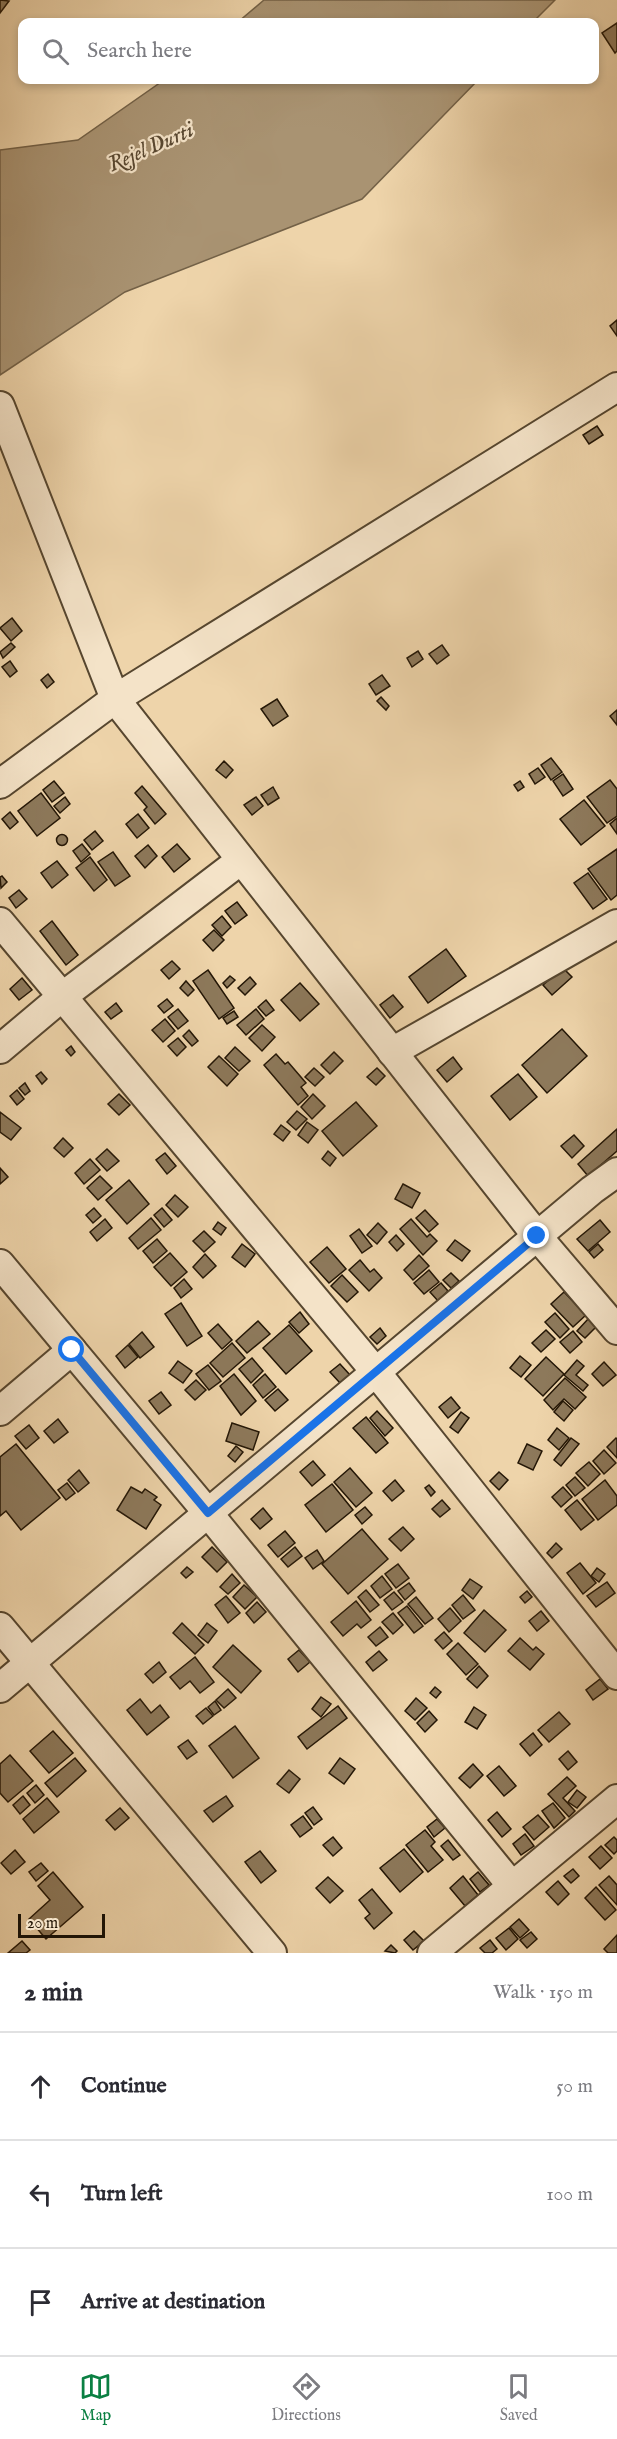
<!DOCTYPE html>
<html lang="en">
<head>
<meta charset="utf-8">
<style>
	body { margin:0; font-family:"IM FELL English",serif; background:#f2f2f3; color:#2b2b33 }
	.scale { position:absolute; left:18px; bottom:15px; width:87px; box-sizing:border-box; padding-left:6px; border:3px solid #231606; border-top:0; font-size:16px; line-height:21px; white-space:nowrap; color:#231606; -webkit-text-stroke:4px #f4e3c8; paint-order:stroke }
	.stop { position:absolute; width:18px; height:18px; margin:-14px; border:4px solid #1a73e8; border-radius:50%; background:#fff }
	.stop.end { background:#1a73e8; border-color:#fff; box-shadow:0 2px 6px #0008 }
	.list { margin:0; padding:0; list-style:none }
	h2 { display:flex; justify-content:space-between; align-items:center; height:78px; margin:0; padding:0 24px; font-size:26px }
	h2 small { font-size:20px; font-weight:400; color:#7c7c81 }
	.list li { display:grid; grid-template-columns:39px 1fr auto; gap:18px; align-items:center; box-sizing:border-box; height:108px; padding:0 24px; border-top:2px solid #e1e1e2 }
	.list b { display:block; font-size:22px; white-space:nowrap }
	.list em { font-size:20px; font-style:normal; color:#7c7c81 }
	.icon { flex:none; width:33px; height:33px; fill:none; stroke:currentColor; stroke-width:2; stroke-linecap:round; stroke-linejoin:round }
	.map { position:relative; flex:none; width:617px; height:1953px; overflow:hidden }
	.search { position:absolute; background:#fff; box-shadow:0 3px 9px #0003; left:18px; right:18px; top:18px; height:66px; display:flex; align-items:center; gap:15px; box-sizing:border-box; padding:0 21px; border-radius:12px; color:#7c7c81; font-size:22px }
	.sheet { height:402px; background:#fff }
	nav { display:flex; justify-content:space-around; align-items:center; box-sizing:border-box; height:84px; border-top:2px solid #e1e1e2; background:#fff; font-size:16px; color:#7c7c81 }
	nav a { display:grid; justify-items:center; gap:3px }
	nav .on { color:#0b8043 }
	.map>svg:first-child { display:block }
	.water { fill:#a99372; stroke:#736147; stroke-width:1.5 }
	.building { fill:#8d795b; stroke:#231606; stroke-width:1.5 }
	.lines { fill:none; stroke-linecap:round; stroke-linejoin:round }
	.minor-casing { stroke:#56462f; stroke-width:32 }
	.minor { stroke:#f4e3c8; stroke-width:28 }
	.route { stroke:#1a73e8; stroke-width:8 }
	.labels { text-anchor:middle; stroke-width:4.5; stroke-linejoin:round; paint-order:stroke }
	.water-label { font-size:22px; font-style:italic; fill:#594831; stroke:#f4e3c8 }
</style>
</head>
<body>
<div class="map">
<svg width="617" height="1953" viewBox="0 0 617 1953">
	<rect width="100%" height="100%" fill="#eed4aa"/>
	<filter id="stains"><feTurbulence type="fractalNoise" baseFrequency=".00333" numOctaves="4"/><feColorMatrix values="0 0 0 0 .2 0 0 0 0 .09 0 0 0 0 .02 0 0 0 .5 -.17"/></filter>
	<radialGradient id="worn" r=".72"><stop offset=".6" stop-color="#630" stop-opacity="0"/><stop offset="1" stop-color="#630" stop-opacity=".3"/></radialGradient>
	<g class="water">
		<path d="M264,0h291l-22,22h-295z"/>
		<path d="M164,80h314l-116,119 -237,93 -125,83v-225l78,-10z"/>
	</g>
	<g class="building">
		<path d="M0,0l9,1 -9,12z"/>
		<path d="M617,23v28l-2,2 -13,-20z"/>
		<path d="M617,320v16l-7,-10z"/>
		<path d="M597,426l6,9 -14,9 -6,-9z"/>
		<path d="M12,618l10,13 -11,10 -11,-13z"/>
		<path d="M11,643l4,4 -12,11 -3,-6z"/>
		<path d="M442,645l7,10 -12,9 -8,-10z"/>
		<path d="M418,651l5,8 -11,8 -5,-9z"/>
		<path d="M10,661l7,10 -7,6 -8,-10z"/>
		<path d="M48,674l6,8 -7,6 -6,-8z"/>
		<path d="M382,675l8,11 -14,9 -7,-11z"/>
		<path d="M381,697l8,9 -3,4 -9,-9z"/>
		<path d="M277,699l11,17 -15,10 -12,-17z"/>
		<path d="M617,710v15l-7,-9z"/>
		<path d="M551,758l11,14 -11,8 -10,-15z"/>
		<path d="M224,761l9,9 -7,8 -10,-8z"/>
		<path d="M538,768l7,9 -10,7 -6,-10z"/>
		<path d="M563,774l10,15 -10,7 -10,-15z"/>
		<path d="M610,780l7,9v27l-10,7 -20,-26z"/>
		<path d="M54,781l10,12 -12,9 -9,-12z"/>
		<path d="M520,781l4,6 -6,4 -4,-6z"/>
		<path d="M142,786l24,28 -11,10 -11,-14 3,-3 -12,-14z"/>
		<path d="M273,787l6,11 -11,7 -7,-10z"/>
		<path d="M41,793l19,25 -23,18 -19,-25z"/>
		<path d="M65,797l5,7 -10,9 -6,-7z"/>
		<path d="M256,797l7,9 -11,9 -8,-10z"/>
		<path d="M584,800l21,26 -24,19 -21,-26z"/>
		<path d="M10,812l8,10 -8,7 -8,-10z"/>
		<path d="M138,814l11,14 -12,10 -11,-14z"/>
		<path d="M617,818v16l-7,-10z"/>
		<path d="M95,831l8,10 -11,9 -8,-10z"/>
		<circle cx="62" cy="840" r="5.5"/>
		<path d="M82,844l8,10 -9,8 -8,-11z"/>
		<path d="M177,844l13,15 -16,13 -12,-15z"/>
		<path d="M148,845l9,11 -12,12 -10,-12z"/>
		<path d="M617,849v46l-6,5 -23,-31z"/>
		<path d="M113,852l17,24 -15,10 -17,-24z"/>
		<path d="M90,857l17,23 -13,11 -18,-23z"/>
		<path d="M57,861l11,14 -16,13 -11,-15z"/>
		<path d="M588,873l19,26 -14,10 -19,-26z"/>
		<path d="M2,876l5,6 -6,6 -1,-11z"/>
		<path d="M19,890l8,9 -11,9 -7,-10z"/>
		<path d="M237,902l10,13 -12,9 -10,-13z"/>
		<path d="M222,916l9,11 -9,9 -10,-11z"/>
		<path d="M52,921l26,34 -12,10 -26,-34z"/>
		<path d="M214,930l10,10 -11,11 -10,-11z"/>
		<path d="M446,949l20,27 -38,27 -19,-26z"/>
		<path d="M172,961l8,8 -11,10 -8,-9z"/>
		<path d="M563,968l9,9 -20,18 -9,-10z"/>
		<path d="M208,970l26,38 -15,11 -26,-38z"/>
		<path d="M230,976l5,4 -8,8 -4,-5z"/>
		<path d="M250,977l6,7 -11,11 -7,-7z"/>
		<path d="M22,978l10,12 -13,10 -9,-11z"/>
		<path d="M186,981l8,9 -6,6 -8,-8z"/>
		<path d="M300,983l19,21 -19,17 -19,-21z"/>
		<path d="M393,995l10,12 -13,11 -10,-13z"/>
		<path d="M167,999l6,7 -9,7 -6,-7z"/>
		<path d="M266,1000l8,10 -8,6 -8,-9z"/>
		<path d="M116,1003l6,8 -11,8 -6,-7z"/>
		<path d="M178,1009l10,12 -10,8 -10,-12z"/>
		<path d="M256,1009l8,10 -18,16 -9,-10z"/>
		<path d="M234,1011l4,6 -11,7 -4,-6z"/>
		<path d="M165,1019l10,12 -12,11 -11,-12z"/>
		<path d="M262,1025l13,12 -13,14 -13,-13z"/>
		<path d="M562,1029l25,27 -40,37 -25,-28z"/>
		<path d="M189,1030l9,11 -6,5 -9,-10z"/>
		<path d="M178,1038l8,9 -9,9 -9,-10z"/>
		<path d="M71,1046l4,6 -4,4 -5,-6z"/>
		<path d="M235,1047l15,14 -11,10 -14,-13z"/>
		<path d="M334,1052l9,9 -13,13 -9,-9z"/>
		<path d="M276,1054l9,10 3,-2 18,21 -5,4 7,9 -10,9 -34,-40z"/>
		<path d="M219,1056l19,18 -11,12 -19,-19z"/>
		<path d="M453,1057l9,12 -15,13 -10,-12z"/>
		<path d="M314,1068l10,9 -9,9 -10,-9z"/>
		<path d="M377,1068l8,8 -9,9 -9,-8z"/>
		<path d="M41,1072l6,7 -5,5 -6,-8z"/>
		<path d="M518,1074l19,23 -27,23 -19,-24z"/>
		<path d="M25,1083l5,8 -5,4 -6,-7z"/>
		<path d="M17,1090l7,9 -7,6 -7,-9z"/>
		<path d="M119,1094l11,11 -11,10 -11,-11z"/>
		<path d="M313,1094l12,12 -13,13 -11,-12z"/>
		<path d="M356,1102l21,24 -34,30 -21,-25z"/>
		<path d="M297,1111l10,8 -11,11 -9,-8z"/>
		<path d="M0,1112l21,16 -10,12 -11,-8z"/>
		<path d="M307,1122l11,8 -10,13 -10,-8z"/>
		<path d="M281,1125l9,7 -7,9 -9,-7z"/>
		<path d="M617,1129v22l-29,25 -10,-12z"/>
		<path d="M574,1135l10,11 -12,12 -11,-12z"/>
		<path d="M63,1138l10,10 -9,9 -10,-9z"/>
		<path d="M107,1149l12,12 -12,10 -11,-12z"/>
		<path d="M328,1151l8,7 -6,8 -8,-7z"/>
		<path d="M165,1153l11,13 -9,8 -11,-14z"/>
		<path d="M90,1159l10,11 -16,14 -9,-11z"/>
		<path d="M0,1168l8,9 -8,7z"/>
		<path d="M100,1176l12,12 -14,12 -11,-12z"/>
		<path d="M129,1180l20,24 -22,20 -21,-24z"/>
		<path d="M403,1184l17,9 -8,15 -17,-9z"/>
		<path d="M175,1195l13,12 -10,10 -12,-12z"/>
		<path d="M94,1208l7,8 -8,7 -7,-8z"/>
		<path d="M162,1208l10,12 -8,7 -10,-12z"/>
		<path d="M425,1210l13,14 -9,8 -13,-14z"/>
		<path d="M151,1218l10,12 -23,19 -9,-11z"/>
		<path d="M105,1219l7,9 -15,13 -7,-9z"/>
		<path d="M411,1219l16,18 3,-3 7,7 -14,14 -23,-26z"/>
		<path d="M600,1220l10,12 -22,19 -11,-12z"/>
		<path d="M218,1222l8,6 -5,7 -8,-6z"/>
		<path d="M378,1223l9,9 -10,12 -10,-9z"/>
		<path d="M359,1229l13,17 -10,7 -12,-17z"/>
		<path d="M204,1231l11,11 -11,10 -11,-11z"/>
		<path d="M396,1235l8,9 -7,7 -8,-9z"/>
		<path d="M157,1239l10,12 -14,12 -10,-12z"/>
		<path d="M455,1240l15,11 -8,10 -15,-11z"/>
		<path d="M242,1244l13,10 -10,13 -13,-10z"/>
		<path d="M598,1244l5,6 -9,8 -5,-6z"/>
		<path d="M327,1247l19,22 -17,14 -19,-21z"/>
		<path d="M170,1253l17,19 -16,14 -17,-19z"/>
		<path d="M205,1254l11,12 -13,12 -10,-11z"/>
		<path d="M419,1255l10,11 -16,14 -9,-10z"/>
		<path d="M360,1260l10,12 4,-3 8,9 -13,13 -20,-21z"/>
		<path d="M429,1270l10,12 -15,12 -10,-11z"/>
		<path d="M451,1273l8,8 -8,7 -8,-8z"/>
		<path d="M342,1275l16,17 -11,10 -16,-16z"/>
		<path d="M184,1279l8,10 -11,9 -7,-10z"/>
		<path d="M441,1283l7,8 -10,10 -8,-9z"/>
		<path d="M564,1292l22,23 -13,12 -22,-23z"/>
		<path d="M181,1303l21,33 -15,10 -22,-32z"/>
		<path d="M300,1312l9,12 -10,9 -10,-11z"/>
		<path d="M555,1313l14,16 -9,9 -15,-16z"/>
		<path d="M588,1319l8,8 -11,11 -8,-7z"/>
		<path d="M258,1321l12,13 -23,19 -11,-12z"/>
		<path d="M218,1324l14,16 -10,9 -14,-16z"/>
		<path d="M289,1325l23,26 -26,23 -23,-26z"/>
		<path d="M380,1328l6,8 -9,8 -7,-7z"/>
		<path d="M546,1330l9,9 -14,13 -9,-9z"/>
		<path d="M573,1331l9,11 -12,11 -10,-11z"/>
		<path d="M142,1332l12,15 -14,11 -11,-14z"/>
		<path d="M232,1343l13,15 -22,19 -13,-14z"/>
		<path d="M128,1345l10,12 -13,11 -9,-12z"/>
		<path d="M520,1356l11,9 -10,12 -11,-9z"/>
		<path d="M546,1357l18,17 -21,22 -18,-17z"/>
		<path d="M252,1358l11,13 -12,12 -12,-14z"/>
		<path d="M577,1360l7,6 -8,9 12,10 -5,6 -19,-16z"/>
		<path d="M178,1361l14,10 -9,12 -14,-10z"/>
		<path d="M604,1362l12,13 -13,11 -11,-12z"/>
		<path d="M340,1364l10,11 -10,8 -10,-11z"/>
		<path d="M208,1365l13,16 -12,9 -13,-16z"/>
		<path d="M234,1374l22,27 -15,14 -21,-29z"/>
		<path d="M265,1374l11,13 -13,11 -10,-13z"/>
		<path d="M565,1378l21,19 -11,12 -11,-10 -11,11 -9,-10z"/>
		<path d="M196,1380l10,10 -11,10 -10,-10z"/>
		<path d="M278,1389l10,11 -13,11 -10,-11z"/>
		<path d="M161,1392l10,13 -12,9 -10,-13z"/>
		<path d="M451,1397l9,11 -12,10 -9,-11z"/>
		<path d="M563,1401l10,9 -9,11 -10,-9z"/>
		<path d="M377,1411l16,17 -8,8 -15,-18z"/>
		<path d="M461,1412l8,6 -11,15 -8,-6z"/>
		<path d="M366,1417l22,26 -12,10 -23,-25z"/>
		<path d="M58,1419l10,13 -14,11 -10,-12z"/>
		<path d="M232,1423l27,9 -6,18 -27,-9z"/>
		<path d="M29,1425l10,13 -13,11 -11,-13z"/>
		<path d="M557,1428l12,10 -10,12 -11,-10z"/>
		<path d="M571,1438l8,6 -18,22 -7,-6z"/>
		<path d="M616,1438l1,1v19l-10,-11z"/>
		<path d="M16,1444l44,54 -39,32 -15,-19 -6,5v-59z"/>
		<path d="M527,1444l15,7 -9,19 -15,-7z"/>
		<path d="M236,1446l7,6 -8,10 -7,-6z"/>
		<path d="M604,1450l12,13 -12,11 -11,-13z"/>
		<path d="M313,1461l12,14 -13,11 -12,-14z"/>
		<path d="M589,1462l11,12 -12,12 -12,-13z"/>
		<path d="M350,1468l22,25 -16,14 -22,-25z"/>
		<path d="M79,1470l10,13 -11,9 -10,-12z"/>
		<path d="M499,1472l9,8 -9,10 -9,-9z"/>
		<path d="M575,1477l10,11 -10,8 -9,-11z"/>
		<path d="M395,1480l9,11 -12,10 -9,-10z"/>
		<path d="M605,1480l12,16v9l-19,15 -16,-21z"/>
		<path d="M67,1483l8,10 -9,7 -8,-10z"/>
		<path d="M332,1484l21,26 -27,22 -21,-27z"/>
		<path d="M429,1485l6,7 -4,4 -6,-8z"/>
		<path d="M131,1487l11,6 3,-4 12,8 -3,3 7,5 -15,24 -29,-19z"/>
		<path d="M563,1487l9,10 -11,10 -9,-10z"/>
		<path d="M442,1500l8,9 -10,8 -8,-8z"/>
		<path d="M577,1500l17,20 -13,10 -16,-20z"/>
		<path d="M365,1507l7,8 -10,9 -7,-9z"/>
		<path d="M263,1508l9,11 -12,10 -9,-10z"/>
		<path d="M403,1527l11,12 -13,12 -12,-12z"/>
		<path d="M362,1529l26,30 -40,35 -26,-30z"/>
		<path d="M285,1531l10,12 -17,14 -10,-12z"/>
		<path d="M556,1543l6,6 -10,9 -5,-5z"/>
		<path d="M212,1547l15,15 -10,10 -15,-15z"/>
		<path d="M295,1547l7,9 -14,11 -7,-8z"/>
		<path d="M317,1550l7,11 -11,8 -8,-11z"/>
		<path d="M580,1563l16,20 -13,11 -16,-21z"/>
		<path d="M398,1564l11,14 -13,10 -11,-14z"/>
		<path d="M187,1567l6,5 -7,6 -5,-5z"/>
		<path d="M597,1568l8,6 -6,8 -8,-6z"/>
		<path d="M232,1574l8,9 -12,11 -8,-7z"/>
		<path d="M382,1576l10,13 -12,9 -9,-12z"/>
		<path d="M470,1579l12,8 -9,12 -11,-9z"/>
		<path d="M607,1582l8,11 -19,14 -9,-11z"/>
		<path d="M409,1583l6,8 -10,9 -7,-9z"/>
		<path d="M244,1585l13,12 -12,12 -12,-12z"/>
		<path d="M366,1590l13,15 -9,7 -12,-15z"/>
		<path d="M527,1591l5,6 -7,6 -5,-6z"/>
		<path d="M394,1592l9,10 -11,8 -8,-10z"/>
		<path d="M463,1595l12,15 -12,9 -11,-14z"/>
		<path d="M226,1596l14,17 -12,10 -13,-18z"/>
		<path d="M416,1597l17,21 -8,6 -17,-20z"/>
		<path d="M356,1601l15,19 -10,8 -4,-4 -14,12 -12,-14z"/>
		<path d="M257,1602l9,10 -12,11 -8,-10z"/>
		<path d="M407,1606l16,20 -9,7 -16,-20z"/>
		<path d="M450,1608l11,13 -12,11 -11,-13z"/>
		<path d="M484,1610l22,20 -21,22 -21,-19z"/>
		<path d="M541,1611l8,10 -12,10 -8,-10z"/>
		<path d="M393,1613l10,12 -10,9 -11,-12z"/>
		<path d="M182,1623l22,22 -9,9 -22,-21z"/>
		<path d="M207,1623l10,8 -9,12 -10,-8z"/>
		<path d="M380,1627l8,10 -12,9 -8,-9z"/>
		<path d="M444,1632l8,9 -9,8 -8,-9z"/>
		<path d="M520,1638l13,12 3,-3 8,7 -14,16 -22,-19z"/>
		<path d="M458,1643l20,21 -12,11 -19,-21z"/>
		<path d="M233,1645l28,26 -20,22 -28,-26z"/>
		<path d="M299,1650l11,12 -12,10 -10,-13z"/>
		<path d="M379,1651l8,9 -14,11 -7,-9z"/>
		<path d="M195,1657l19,25 -14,11 -10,-12 -10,8 -10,-12z"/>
		<path d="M159,1662l7,10 -13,11 -8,-9z"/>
		<path d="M479,1666l9,10 -11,12 -10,-9z"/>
		<path d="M600,1679l8,10 -15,11 -7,-10z"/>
		<path d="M435,1687l6,5 -5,6 -6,-5z"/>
		<path d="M228,1689l8,9 -12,10 -8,-8z"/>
		<path d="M321,1697l10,7 -10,13 -9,-8z"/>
		<path d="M416,1698l11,10 -12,12 -10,-9z"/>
		<path d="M140,1699l11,14 9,-8 9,12 -22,18 -20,-25z"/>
		<path d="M215,1701l6,9 -7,5 -6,-8z"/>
		<path d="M338,1706l9,12 -40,31 -9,-12z"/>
		<path d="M474,1707l12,8 -9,14 -12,-7z"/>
		<path d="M206,1708l7,8 -10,8 -7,-8z"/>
		<path d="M429,1711l8,9 -12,12 -8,-9z"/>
		<path d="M559,1712l11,12 -21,18 -11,-12z"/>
		<path d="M235,1726l24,32 -26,20 -24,-32z"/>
		<path d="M53,1731l20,22 -24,20 -19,-22z"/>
		<path d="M533,1733l9,12 -12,11 -10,-12z"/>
		<path d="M188,1740l9,12 -10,7 -9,-12z"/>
		<path d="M568,1751l9,11 -9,8 -9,-11z"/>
		<path d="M10,1755l23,26 -25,21 -8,-9v-29z"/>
		<path d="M75,1758l11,13 -29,26 -12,-14z"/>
		<path d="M340,1758l15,11 -11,15 -15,-11z"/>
		<path d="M473,1764l10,11 -13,13 -11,-10z"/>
		<path d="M499,1766l17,20 -12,10 -17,-20z"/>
		<path d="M289,1770l11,9 -11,14 -12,-9z"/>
		<path d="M567,1777l9,9 -13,12 12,13 -6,6 -21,-23z"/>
		<path d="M36,1785l8,10 -9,8 -8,-10z"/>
		<path d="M577,1790l9,7 -9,11 -9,-6z"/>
		<path d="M23,1796l7,9 -10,9 -7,-9z"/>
		<path d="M226,1796l7,10 -20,16 -9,-11z"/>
		<path d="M47,1798l12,14 -25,21 -11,-14z"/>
		<path d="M553,1803l12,15 -11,10 -12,-17z"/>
		<path d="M313,1807l9,12 -8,6 -9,-12z"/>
		<path d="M120,1808l9,10 -14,12 -9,-10z"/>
		<path d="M497,1812l14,17 -9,8 -14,-17z"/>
		<path d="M538,1815l11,12 -15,13 -11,-13z"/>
		<path d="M303,1816l9,12 -12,9 -9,-12z"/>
		<path d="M437,1819l8,9 -11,9 -7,-10z"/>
		<path d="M425,1830l10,12 -4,4 12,14 -15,12 -22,-27z"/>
		<path d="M525,1834l9,12 -13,9 -8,-11z"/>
		<path d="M333,1837l9,11 -9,8 -10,-11z"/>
		<path d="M614,1837l3,3v11l-3,3 -9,-9z"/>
		<path d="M448,1840l12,15 -7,5 -12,-14z"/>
		<path d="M601,1846l11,12 -12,11 -11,-12z"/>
		<path d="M404,1849l19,23 -23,20 -20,-24z"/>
		<path d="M15,1850l10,12 -14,12 -10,-11z"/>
		<path d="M260,1851l16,20 -15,12 -16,-21z"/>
		<path d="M41,1863l7,8 -12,10 -7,-9z"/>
		<path d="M573,1869l6,7 -8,7 -7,-7z"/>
		<path d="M53,1872l30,35 -37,32 -17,-20 21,-19 -12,-14z"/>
		<path d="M478,1872l11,13 -9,7 -10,-13z"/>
		<path d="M463,1876l15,19 -13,11 -15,-18z"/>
		<path d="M609,1876l8,9v20l-18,-20z"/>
		<path d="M328,1877l15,14 -13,12 -14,-15z"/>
		<path d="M558,1881l11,13 -11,11 -12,-13z"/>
		<path d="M596,1887l20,23 -11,10 -20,-22z"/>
		<path d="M372,1889l20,24 -18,16 -9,-11 5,-4 -11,-14z"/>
		<path d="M519,1919l10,11 -9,8 -10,-11z"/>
		<path d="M509,1928l9,11 -12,11 -10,-12z"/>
		<path d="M414,1931l10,10 -11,9 -9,-10z"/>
		<path d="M531,1932l6,7 -10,9 -7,-8z"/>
		<path d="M617,1935v18h-9l-4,-4z"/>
		<path d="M490,1940l7,9 -5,4h-7l-5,-5z"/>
		<path d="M22,1941l8,9 -4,3h-18z"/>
		<path d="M391,1945l6,6 -2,2 -10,-2z"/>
	</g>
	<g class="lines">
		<defs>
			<g id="minor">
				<path d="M0,406l115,293 422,537 80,94"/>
				<path d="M0,784l115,-85 502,-312"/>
				<path d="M0,922l375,449 242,304"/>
				<path d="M0,1049l63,-53 178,-136"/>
				<path d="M392,1052l225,-128"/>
				<path d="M0,1264l208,249 304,373"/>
				<path d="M0,1411l72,-61"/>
				<path d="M0,1627l272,326"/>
				<path d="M0,1688l592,-498 25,-18"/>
				<path d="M432,1953l185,-154"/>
			</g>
		</defs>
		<use href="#minor" class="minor-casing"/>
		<use href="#minor" class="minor"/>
	</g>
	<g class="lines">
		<path class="route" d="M72,1350l136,163 329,-277"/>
	</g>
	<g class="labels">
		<g class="water-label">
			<text transform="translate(150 146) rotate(-24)" y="8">Rejel Durti</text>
		</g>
	</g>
	<rect width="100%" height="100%" filter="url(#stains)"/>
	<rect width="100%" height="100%" fill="url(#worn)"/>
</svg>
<div class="scale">20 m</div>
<div class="stop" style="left:72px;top:1350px"></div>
<div class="stop end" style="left:537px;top:1236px"></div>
<div class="search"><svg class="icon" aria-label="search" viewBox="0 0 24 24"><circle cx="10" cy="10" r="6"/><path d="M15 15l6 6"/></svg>Search here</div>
</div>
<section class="sheet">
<h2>2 min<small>Walk · 150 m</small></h2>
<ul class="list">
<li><svg class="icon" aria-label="ahead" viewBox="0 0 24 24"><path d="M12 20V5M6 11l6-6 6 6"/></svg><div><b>Continue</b></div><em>50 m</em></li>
<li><svg class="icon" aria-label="left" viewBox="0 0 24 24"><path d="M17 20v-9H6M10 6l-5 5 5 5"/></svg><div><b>Turn left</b></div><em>100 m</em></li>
<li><svg class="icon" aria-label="arrive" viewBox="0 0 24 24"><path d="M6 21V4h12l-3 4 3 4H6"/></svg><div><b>Arrive at destination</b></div></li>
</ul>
</section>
<nav>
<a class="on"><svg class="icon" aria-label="map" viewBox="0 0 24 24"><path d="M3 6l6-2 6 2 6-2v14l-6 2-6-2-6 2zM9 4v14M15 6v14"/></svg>Map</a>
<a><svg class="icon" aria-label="directions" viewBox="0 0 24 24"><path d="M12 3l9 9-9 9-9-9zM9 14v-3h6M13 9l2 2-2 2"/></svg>Directions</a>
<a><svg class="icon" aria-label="saved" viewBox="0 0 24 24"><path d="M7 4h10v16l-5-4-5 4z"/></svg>Saved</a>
</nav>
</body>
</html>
